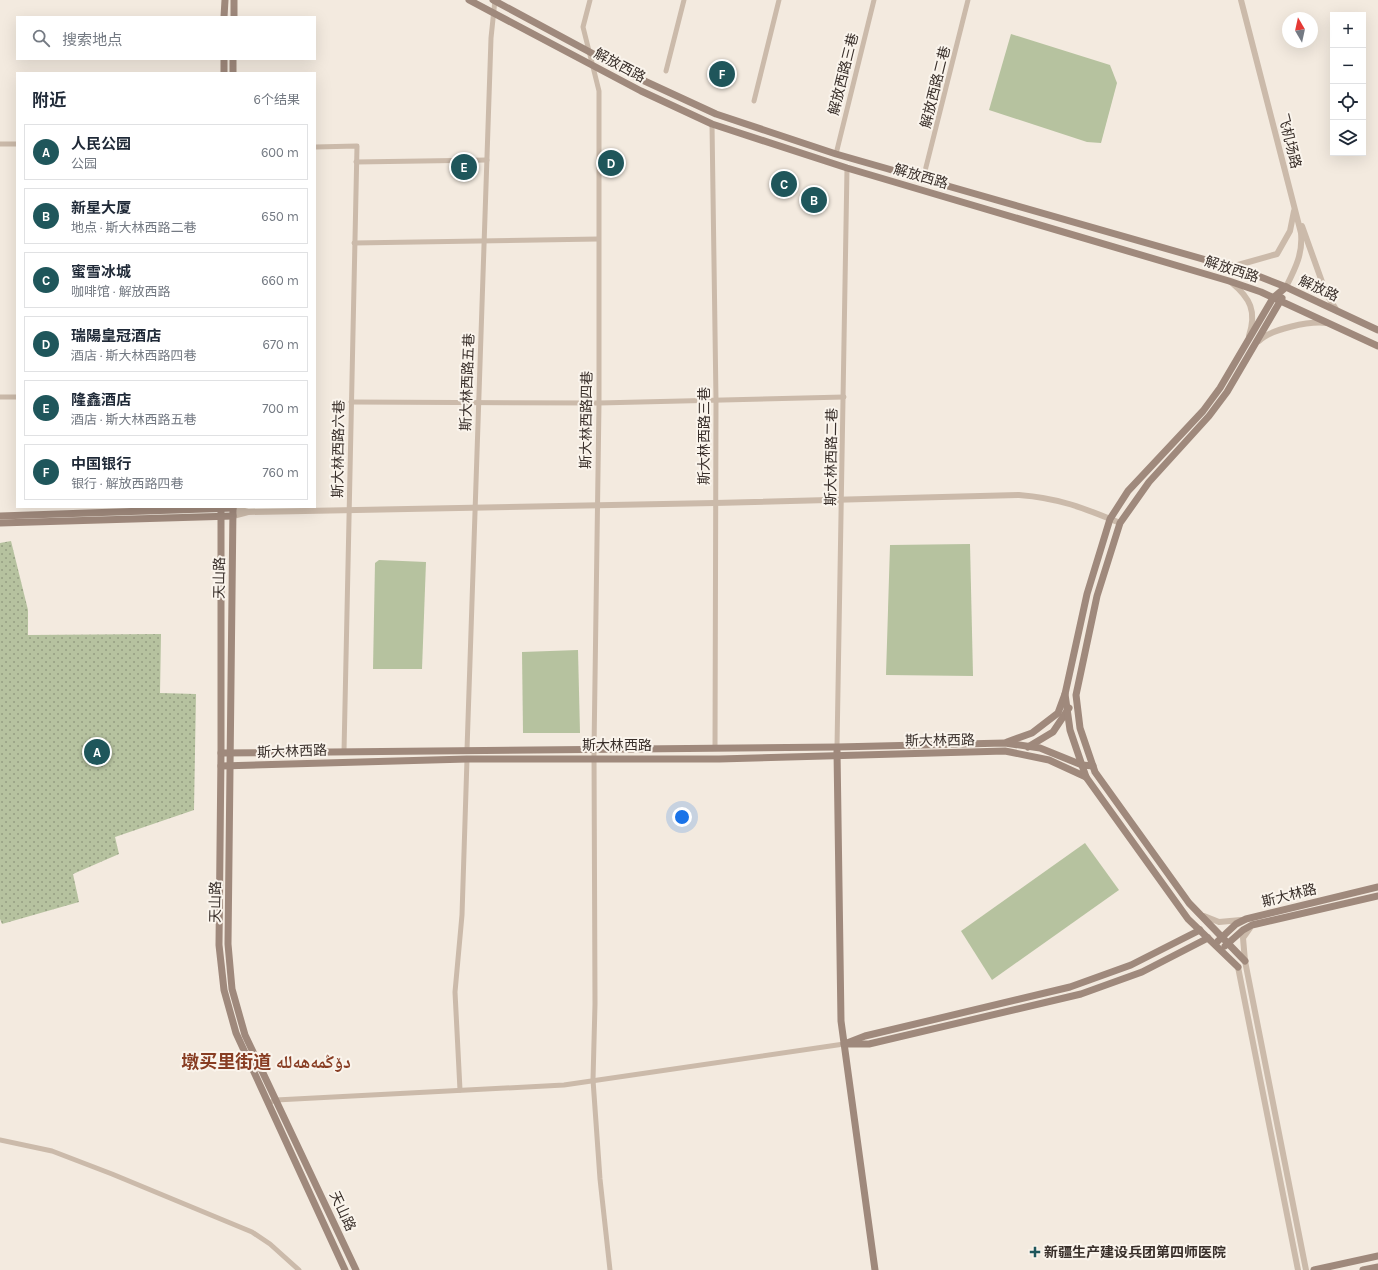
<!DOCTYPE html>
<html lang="zh">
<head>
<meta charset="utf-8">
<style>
	body { margin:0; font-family:Karla,"Noto Naskh Arabic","Noto Sans SC",sans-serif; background:#f6f6f7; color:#1f2937 }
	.controls { position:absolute; right:12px; top:12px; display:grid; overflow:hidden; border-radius:0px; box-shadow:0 4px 16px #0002 }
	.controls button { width:36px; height:36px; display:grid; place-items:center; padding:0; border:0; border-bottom:1px solid #e0e1e3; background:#fff; color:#1f2937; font:20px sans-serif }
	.compass { position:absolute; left:1282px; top:12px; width:36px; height:36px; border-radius:50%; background:#fff; box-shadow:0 4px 16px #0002; rotate:351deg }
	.you { position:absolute; left:682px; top:817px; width:14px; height:14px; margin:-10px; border:3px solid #fff; border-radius:50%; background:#1a73e8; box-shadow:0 0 0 6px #1a73e833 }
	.badge { display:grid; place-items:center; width:26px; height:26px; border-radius:50%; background:#1f565b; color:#fff; font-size:13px; font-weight:700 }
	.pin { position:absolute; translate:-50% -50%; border:2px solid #fff; box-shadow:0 1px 4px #0006 }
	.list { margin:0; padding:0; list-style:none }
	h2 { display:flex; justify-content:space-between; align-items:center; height:52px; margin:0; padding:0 16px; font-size:17px }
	h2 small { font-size:13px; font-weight:400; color:#747a83 }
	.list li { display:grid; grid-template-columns:26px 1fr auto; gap:12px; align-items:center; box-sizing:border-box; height:56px; margin:0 8px 8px; padding:0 8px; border:1px solid #e0e1e3; border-radius:0px }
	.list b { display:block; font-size:15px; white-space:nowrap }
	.list p { margin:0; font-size:13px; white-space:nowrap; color:#747a83 }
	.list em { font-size:13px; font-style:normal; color:#747a83 }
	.icon { flex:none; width:22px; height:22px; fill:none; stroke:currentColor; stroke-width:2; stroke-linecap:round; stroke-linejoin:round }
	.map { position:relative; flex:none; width:1378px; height:1270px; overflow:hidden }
	.search { position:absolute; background:#fff; box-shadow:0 4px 16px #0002; left:16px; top:16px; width:300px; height:44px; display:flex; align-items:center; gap:10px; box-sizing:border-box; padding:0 14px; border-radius:0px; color:#747a83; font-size:15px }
	.panel { position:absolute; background:#fff; box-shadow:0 4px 16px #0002; left:16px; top:72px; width:300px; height:436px; border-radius:0px }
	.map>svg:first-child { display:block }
	.green { fill:url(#green-dots) }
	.pitch { fill:#b6c29f }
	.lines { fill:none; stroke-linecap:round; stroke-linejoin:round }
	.minor { stroke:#cbbaaa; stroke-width:5 }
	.tertiary { stroke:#cbbaaa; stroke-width:6 }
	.secondary { stroke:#9f897c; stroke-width:7 }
	.poi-dot { fill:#1f565b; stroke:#faf4ec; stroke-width:1.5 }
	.labels { text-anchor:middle; stroke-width:4; stroke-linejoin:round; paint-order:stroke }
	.street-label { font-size:14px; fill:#392f2a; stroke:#faf4ec }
	.poi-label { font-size:14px; font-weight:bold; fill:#392f2a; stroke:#faf4ec; text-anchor:start }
	.district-label { font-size:18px; font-weight:bold; fill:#883d23; stroke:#faf4ec }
</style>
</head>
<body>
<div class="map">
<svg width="1378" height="1270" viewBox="0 0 1378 1270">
	<defs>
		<pattern id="green-dots" width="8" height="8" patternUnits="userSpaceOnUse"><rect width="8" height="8" fill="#b6c29f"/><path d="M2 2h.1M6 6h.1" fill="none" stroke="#959e82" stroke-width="1.8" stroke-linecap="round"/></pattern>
	</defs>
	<rect width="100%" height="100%" fill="#f3eadf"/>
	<path class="green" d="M11,541l17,69v25l133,-1 -1,59 36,1 -2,116 -79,27 4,17 -46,20 6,28 -77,22 -2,-5v-376z"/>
	<g class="pitch">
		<path d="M1011,34l99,31 7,18 -16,60 -14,-1 -98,-32z"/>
		<path d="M970,544l3,132 -87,-1 4,-130z"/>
		<path d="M379,560l47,2 -4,107h-49l2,-106z"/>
		<path d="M578,650l2,83h-57l-1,-81z"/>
		<path d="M1085,843l34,47 -127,90 -31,-49z"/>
	</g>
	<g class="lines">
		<g class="minor">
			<path d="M590,0l-7,27 16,64v312l-5,346 1,255 -2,76 7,99 10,91"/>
			<path d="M666,71l18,-71"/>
			<path d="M754,101l25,-101"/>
			<path d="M712,124l4,276 -1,348"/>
			<path d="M0,144h17"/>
			<path d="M315,147l42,-1 -13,606"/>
			<path d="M836,154l38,-154"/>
			<path d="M356,162l131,-2"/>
			<path d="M923,179l45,-179"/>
			<path d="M354,243l244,-4"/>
			<path d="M0,397h17"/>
			<path d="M351,402l248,1 245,-6"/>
			<path d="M837,747l10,-579"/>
			<path d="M467,750l24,-712 4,-38"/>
			<path d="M460,1090l-5,-98 7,-77 5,-156"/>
			<path d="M268,1103l8,-3 288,-15 280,-41"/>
			<path d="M0,1140l52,11 60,23 140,58 18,12 29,26"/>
		</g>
		<g class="tertiary">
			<path d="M1241,0l60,233c2,21 -6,36 -15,54"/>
			<path d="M1302,226l24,67 11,18"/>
			<path d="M1230,265h8l39,-11 13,-23 4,-20"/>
			<path d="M1232,283c18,15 25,28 17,53"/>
			<path d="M1259,341c11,-12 51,-20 67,-18"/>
			<path d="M248,512l467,-9 304,-8c40,3 65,13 101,28"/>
			<path d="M233,516l15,-4 -15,-4"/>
			<path d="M1204,916l15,6 22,-2"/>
			<path d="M1250,928l-7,10 2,23 61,309"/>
			<path d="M1238,967l60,303"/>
		</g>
		<g class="secondary">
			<path d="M469,0l172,91 71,33 135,44 382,113 32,11 117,54"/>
			<path d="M493,0l145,78 78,36 120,40 412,118 38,15 92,43"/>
			<path d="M224,17l1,-17"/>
			<path d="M234,17v-17"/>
			<path d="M224,73v-14"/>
			<path d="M233,73v-14"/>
			<path d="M221,507v246l-2,192 5,45 12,43 109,237"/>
			<path d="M233,507l-5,437 4,45 13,46 111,235"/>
			<path d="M0,516l233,-8"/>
			<path d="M0,523l233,-7"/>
			<path d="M1007,742l25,-9 26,-20 7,-19"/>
			<path d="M1028,747l25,-15 16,-24"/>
			<path d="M837,751l4,270 34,249"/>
			<path d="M221,753l616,-6 168,-4 35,5 42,17 11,1"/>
			<path d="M221,766l246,-7h252l286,-8 44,9 37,17"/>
			<path d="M1218,941l18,-17 10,-5 132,-32"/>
			<path d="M1225,946l18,-16 9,-5 126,-29"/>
			<path d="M1245,961l-56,-58 -94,-131 -15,-44 -4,-33 21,-99 23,-73 29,-41 60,-66 18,-24 55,-94"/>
			<path d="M1238,967l-50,-48 -102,-142 -16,-47 -5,-36 22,-100 23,-75 18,-28 75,-80 17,-23 53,-90 13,-11"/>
			<path d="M847,1043l18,-7 205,-49 61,-22 69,-35"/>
			<path d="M844,1044h25l212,-50 61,-22 66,-34"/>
			<path d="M1314,1270l64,-14"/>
			<path d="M1363,1270l15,-3"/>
		</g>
	</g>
	<path class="poi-dot" d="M1033 1246h4v4h4v4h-4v4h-4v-4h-4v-4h4z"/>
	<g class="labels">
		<g class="street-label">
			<text transform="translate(620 65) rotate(28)" y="5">解放西路</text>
			<text transform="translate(843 74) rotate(-76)" y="5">解放西路三巷</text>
			<text transform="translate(935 87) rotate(-76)" y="5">解放西路二巷</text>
			<text transform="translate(1290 141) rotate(76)" y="5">飞机场路</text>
			<text transform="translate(921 176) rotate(16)" y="5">解放西路</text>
			<text transform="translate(1232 269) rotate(18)" y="5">解放西路</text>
			<text transform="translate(1319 288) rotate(25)" y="5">解放路</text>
			<text transform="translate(467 382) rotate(-88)" y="5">斯大林西路五巷</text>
			<text transform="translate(586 420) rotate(-89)" y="5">斯大林西路四巷</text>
			<text transform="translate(704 436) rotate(-90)" y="5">斯大林西路三巷</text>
			<text transform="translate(338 449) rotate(-89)" y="5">斯大林西路六巷</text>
			<text transform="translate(831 457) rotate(-89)" y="5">斯大林西路二巷</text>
			<text transform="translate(219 578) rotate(-89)" y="5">天山路</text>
			<text transform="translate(940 740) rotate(-1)" y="5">斯大林西路</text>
			<text x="617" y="750">斯大林西路</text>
			<text transform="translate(292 751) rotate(-2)" y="5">斯大林西路</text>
			<text transform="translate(1289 895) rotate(-14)" y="5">斯大林路</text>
			<text transform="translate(215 902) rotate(-89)" y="5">天山路</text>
			<text transform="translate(343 1211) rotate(65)" y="5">天山路</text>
		</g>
		<g class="poi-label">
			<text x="1044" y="1257">新疆生产建设兵团第四师医院</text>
		</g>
		<g class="district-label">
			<text x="266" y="1068">墩买里街道 دۆڭمەھەللە</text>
		</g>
	</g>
</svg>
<div class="controls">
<button>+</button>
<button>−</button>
<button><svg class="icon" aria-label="locate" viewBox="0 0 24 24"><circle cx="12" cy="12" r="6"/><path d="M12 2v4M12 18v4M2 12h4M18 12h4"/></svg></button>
<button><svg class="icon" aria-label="layers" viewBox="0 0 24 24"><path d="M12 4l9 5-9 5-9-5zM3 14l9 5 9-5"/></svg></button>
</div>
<svg class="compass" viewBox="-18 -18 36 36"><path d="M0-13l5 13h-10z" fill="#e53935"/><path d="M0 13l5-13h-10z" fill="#747a83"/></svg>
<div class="you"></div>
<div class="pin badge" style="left:97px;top:752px">A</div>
<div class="pin badge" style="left:814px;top:200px">B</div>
<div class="pin badge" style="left:784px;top:184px">C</div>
<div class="pin badge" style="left:611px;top:163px">D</div>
<div class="pin badge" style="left:464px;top:167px">E</div>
<div class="pin badge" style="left:722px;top:74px">F</div>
<div class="search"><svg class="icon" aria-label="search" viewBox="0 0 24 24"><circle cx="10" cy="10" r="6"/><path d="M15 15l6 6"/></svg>搜索地点</div>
<section class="panel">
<h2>附近<small>6个结果</small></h2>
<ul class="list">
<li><span class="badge">A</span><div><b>人民公园</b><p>公园</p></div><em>600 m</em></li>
<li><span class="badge">B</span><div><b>新星大厦</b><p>地点 · 斯大林西路二巷</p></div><em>650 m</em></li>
<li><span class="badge">C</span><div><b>蜜雪冰城</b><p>咖啡馆 · 解放西路</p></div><em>660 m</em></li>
<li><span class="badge">D</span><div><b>瑞陽皇冠酒店</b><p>酒店 · 斯大林西路四巷</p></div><em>670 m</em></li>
<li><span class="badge">E</span><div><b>隆鑫酒店</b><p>酒店 · 斯大林西路五巷</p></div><em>700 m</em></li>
<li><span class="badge">F</span><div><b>中国银行</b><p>银行 · 解放西路四巷</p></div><em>760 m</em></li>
</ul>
</section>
</div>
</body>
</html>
